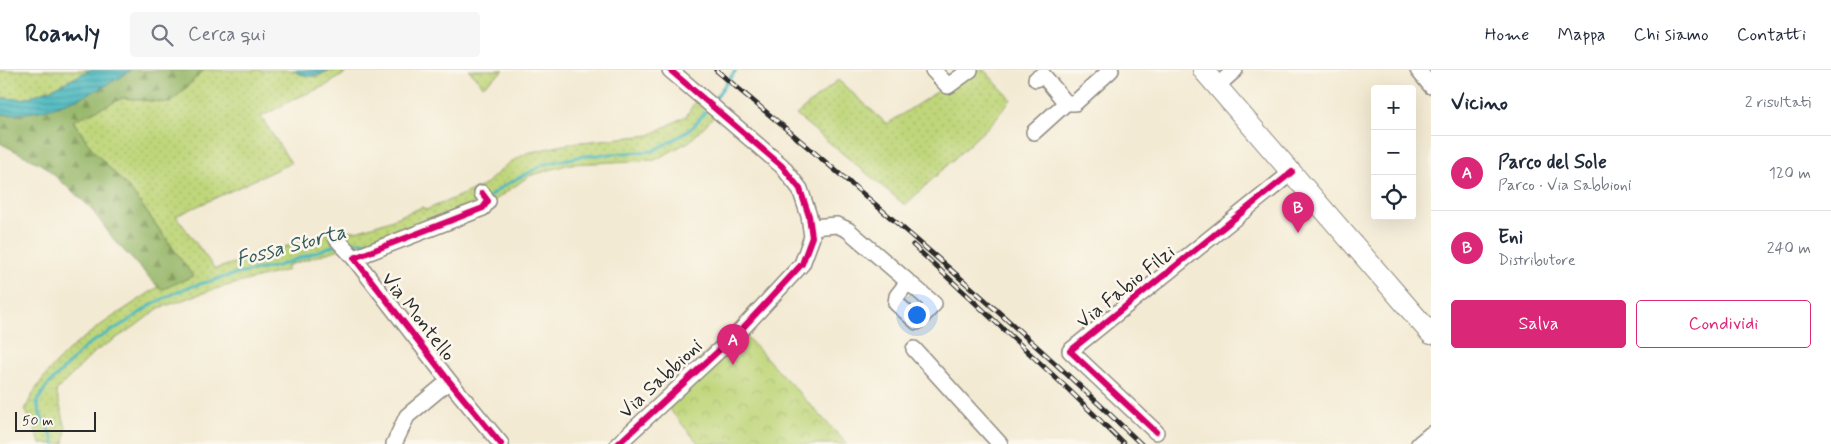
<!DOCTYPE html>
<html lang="it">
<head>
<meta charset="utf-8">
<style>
	body { margin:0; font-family:Mynerve,sans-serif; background:#f6f6f7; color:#1f2937 }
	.controls { position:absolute; right:15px; top:15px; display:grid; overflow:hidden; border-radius:5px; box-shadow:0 5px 20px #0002 }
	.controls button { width:45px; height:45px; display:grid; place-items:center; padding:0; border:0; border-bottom:1px solid #e0e1e3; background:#fff; color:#1f2937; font:25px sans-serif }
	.scale { position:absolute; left:15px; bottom:12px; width:81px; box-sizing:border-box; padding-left:5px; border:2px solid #2b2b2b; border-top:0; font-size:14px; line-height:18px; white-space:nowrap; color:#2b2b2b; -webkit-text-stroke:4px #fbf7ec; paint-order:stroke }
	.you { position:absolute; left:916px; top:244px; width:18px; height:18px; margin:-12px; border:4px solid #fff; border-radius:50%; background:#1a73e8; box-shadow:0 0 0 8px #1a73e833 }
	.badge { display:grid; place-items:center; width:32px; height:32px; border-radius:50%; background:#db2777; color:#fff; font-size:16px; font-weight:700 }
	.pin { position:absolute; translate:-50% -41px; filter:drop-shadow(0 1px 2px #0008) }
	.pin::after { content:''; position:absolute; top:26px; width:18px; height:15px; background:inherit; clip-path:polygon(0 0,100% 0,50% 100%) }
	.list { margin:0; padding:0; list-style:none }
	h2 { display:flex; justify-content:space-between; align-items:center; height:65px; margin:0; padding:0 20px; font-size:21px }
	h2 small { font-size:16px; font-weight:400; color:#747a83 }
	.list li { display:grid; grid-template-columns:32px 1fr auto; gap:15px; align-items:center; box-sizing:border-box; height:75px; padding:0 20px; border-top:1px solid #e0e1e3 }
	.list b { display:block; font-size:19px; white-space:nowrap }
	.list p { margin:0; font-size:16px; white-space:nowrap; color:#747a83 }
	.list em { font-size:16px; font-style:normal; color:#747a83 }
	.actions { display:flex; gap:10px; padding:15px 20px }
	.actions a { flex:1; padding:11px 0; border:1px solid #db2777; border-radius:5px; text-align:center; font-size:18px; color:#db2777 }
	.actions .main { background:#db2777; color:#fff }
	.icon { flex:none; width:28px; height:28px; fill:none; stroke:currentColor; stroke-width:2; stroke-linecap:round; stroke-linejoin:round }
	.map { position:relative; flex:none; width:1431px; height:374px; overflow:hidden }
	header { display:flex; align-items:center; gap:30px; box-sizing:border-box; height:70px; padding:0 25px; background:#fff; border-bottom:1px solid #e0e1e3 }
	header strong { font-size:24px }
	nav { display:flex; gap:28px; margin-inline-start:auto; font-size:18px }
	.search { width:350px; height:45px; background:#f6f6f7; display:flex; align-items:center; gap:12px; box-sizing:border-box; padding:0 18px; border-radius:5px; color:#747a83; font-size:19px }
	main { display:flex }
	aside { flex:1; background:#fff }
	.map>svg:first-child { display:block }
	.grass { fill:url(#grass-dots); stroke:#758052 }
	.forest { fill:url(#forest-firs); stroke:#61714a }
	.park { fill:url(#park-crowns); stroke:#758052 }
	.water { fill:url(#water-rules); stroke:#3a7275 }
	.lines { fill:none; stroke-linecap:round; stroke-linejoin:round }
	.stream { stroke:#49b8bf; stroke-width:3 }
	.minor-casing { stroke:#8f8a7f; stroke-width:18 }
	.major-casing { stroke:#8f8a7f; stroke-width:22 }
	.minor { stroke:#fff; stroke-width:15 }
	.major { stroke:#fff; stroke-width:20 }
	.rail-casing { stroke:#2b2b2b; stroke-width:5 }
	.rail { stroke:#fbf7ec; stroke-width:3; stroke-dasharray:9; stroke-linecap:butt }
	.cycleway-casing { stroke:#fbf7ec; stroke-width:9 }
	.cycleway { stroke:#d6006c; stroke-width:6 }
	.labels { text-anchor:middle; stroke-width:5; stroke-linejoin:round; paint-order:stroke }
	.street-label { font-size:20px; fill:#2b2b2b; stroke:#fbf7ec }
	.water-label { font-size:21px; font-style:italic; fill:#365c5f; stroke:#fbf7ec }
</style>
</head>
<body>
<header>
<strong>Roamly</strong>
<div class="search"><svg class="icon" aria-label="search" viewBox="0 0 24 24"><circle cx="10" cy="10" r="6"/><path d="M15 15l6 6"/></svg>Cerca qui</div>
<nav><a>Home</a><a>Mappa</a><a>Chi siamo</a><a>Contatti</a></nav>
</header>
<main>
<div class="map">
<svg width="1431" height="374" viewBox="0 0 1431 374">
	<defs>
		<pattern id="grass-dots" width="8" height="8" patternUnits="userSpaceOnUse" patternTransform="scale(1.25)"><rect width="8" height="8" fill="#bfd67a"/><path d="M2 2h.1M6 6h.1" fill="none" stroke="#a4b86a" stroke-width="1.8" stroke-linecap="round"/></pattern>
		<pattern id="forest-firs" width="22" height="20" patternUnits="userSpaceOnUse" patternTransform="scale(1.25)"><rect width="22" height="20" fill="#97b76a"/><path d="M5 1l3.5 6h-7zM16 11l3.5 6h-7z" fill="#7b9557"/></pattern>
		<pattern id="park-crowns" width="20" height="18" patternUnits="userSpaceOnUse" patternTransform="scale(1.25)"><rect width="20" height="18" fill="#bfd67a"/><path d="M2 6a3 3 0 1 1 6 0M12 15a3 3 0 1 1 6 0" fill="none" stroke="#a4b86a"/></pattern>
		<pattern id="water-rules" width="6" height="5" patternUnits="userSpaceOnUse" patternTransform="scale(1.25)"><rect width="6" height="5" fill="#49b8bf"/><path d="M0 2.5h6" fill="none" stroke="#3d969b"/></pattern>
	</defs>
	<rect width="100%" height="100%" fill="#fbf7ec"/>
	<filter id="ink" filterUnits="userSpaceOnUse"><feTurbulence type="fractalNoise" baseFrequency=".02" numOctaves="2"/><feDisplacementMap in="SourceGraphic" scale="10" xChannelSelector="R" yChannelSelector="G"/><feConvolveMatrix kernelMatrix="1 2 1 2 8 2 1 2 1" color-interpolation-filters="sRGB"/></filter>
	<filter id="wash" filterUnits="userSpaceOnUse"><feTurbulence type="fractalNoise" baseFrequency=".0096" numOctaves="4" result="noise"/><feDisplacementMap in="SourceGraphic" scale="20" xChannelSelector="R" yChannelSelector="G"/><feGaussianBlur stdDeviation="1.12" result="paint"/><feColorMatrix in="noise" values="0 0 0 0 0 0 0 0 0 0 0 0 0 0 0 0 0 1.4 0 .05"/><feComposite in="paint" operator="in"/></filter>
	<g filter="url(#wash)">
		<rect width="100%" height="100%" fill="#f3ead3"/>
		<g class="grass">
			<path d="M0,0h90l-36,18 -31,11 -23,-1z"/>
			<path d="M204,0h89l7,4 17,3 13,-7h20l-23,15 -33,14 -33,18 30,46 -115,53 39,53 123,-39 18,1 29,-9 38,-15 3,3 59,-25 21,-20 21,-12 45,-10 78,-8 36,-19 14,-22 14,22 -24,25 -35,19 -85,4 -41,12 -35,25 -130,49 -18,-3 -60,19 2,4 -73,19 -56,19 -25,19 -38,24 -40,40 10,37 -2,16h-24l-6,-19 -9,-15c25,-59 83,-89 133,-123l3,3 15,-38 -44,-60 -39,-42 -20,-30 50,-22 47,5z"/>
			<path d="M469,0h35l-21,16z"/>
			<path d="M971,0h13l27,29 -18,23 -88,83 -109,-90 42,-35 49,44z"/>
		</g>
		<path class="forest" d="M131,0h73l-34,33 -47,-5 -50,23 20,29 39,42 61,84 -32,14 -46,-49 -25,-34 -46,-41 -44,-23v-29l10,1 111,-38z"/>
		<path class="park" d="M733,257l9,5 105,112h-148l-39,-46z"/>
		<g class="water">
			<path d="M90,0h41c-33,23 -90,48 -131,44v-16l23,1 31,-11z"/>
			<path d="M293,0h37c-14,7 -23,9 -37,0z"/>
		</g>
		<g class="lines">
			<g class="stream">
				<path d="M713,31l23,-31"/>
				<path d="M490,126l15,-11 40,-21 38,-8 70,-5 29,-16 12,-9 14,-18"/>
				<path d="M346,172h31"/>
				<path d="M54,374l-1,-6 -13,-24 -3,-12 9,-15 41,-42 41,-24 26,-18 32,-15 46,-13 46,-9 57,-21"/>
			</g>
		</g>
	</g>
	<g filter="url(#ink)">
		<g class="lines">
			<defs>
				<g id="minor">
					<path d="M933,0l15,16 22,-16"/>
					<path d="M1418,0l13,16"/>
					<path d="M1036,9l7,-4 23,28"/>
					<path d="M1217,16l18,-16"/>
					<path d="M1034,62l32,-29h9l36,-33"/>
					<path d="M482,123l6,8 -5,7 -129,50 95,123 52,63"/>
					<path d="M811,157l26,-2 11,5 86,74 -17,18 -21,-19 1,-7 10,-13"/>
					<path d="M336,168l18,20"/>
					<path d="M914,279l86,95"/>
					<path d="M1156,362l-86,-81 222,-179"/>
					<path d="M394,374l13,-28 42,-35"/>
					<path d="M618,374l122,-113 62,-67 10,-27 -3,-21 -9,-27 -18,-23 -112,-96"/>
					<path d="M1419,374l12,-10"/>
				</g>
				<path id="major" d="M1203,0l228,264"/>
			</defs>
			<use href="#minor" class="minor-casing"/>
			<use href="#major" class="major-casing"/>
			<use href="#minor" class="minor"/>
			<use href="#major" class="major"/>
			<defs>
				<g id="rail">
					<path d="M716,0c145,121 289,243 425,374"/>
					<path d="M913,175l157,146 54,53"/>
				</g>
			</defs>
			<use href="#rail" class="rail-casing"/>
			<use href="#rail" class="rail"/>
			<defs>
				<g id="cycleway">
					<path d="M482,123l6,8 -5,7 -129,50 95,123 52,63"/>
					<path d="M1156,362l-86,-81 222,-179"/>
					<path d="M618,374l122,-113 62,-67 10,-27 -3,-21 -9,-27 -18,-23 -112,-96"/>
				</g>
			</defs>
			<use href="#cycleway" class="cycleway-casing"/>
			<use href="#cycleway" class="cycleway"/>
		</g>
	</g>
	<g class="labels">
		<g class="street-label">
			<text transform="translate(1125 216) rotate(-39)" y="7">Via Fabio Filzi</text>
			<text transform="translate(419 246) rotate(52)" y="7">Via Montello</text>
			<text transform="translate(660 308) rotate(-43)" y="7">Via Sabbioni</text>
		</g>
		<g class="water-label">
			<text transform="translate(291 175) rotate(-15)" y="7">Fossa Storta</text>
		</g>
	</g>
</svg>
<div class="controls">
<button>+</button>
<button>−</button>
<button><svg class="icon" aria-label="locate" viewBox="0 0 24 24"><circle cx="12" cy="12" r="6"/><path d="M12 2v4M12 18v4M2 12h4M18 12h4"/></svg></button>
</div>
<div class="scale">50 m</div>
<div class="you"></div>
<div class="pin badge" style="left:733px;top:295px">A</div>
<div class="pin badge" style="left:1298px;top:163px">B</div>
</div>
<aside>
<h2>Vicino<small>2 risultati</small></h2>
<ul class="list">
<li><span class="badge">A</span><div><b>Parco del Sole</b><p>Parco · Via Sabbioni</p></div><em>120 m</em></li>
<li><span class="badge">B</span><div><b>Eni</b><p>Distributore</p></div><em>240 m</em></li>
</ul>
<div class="actions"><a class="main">Salva</a><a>Condividi</a></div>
</aside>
</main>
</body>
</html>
